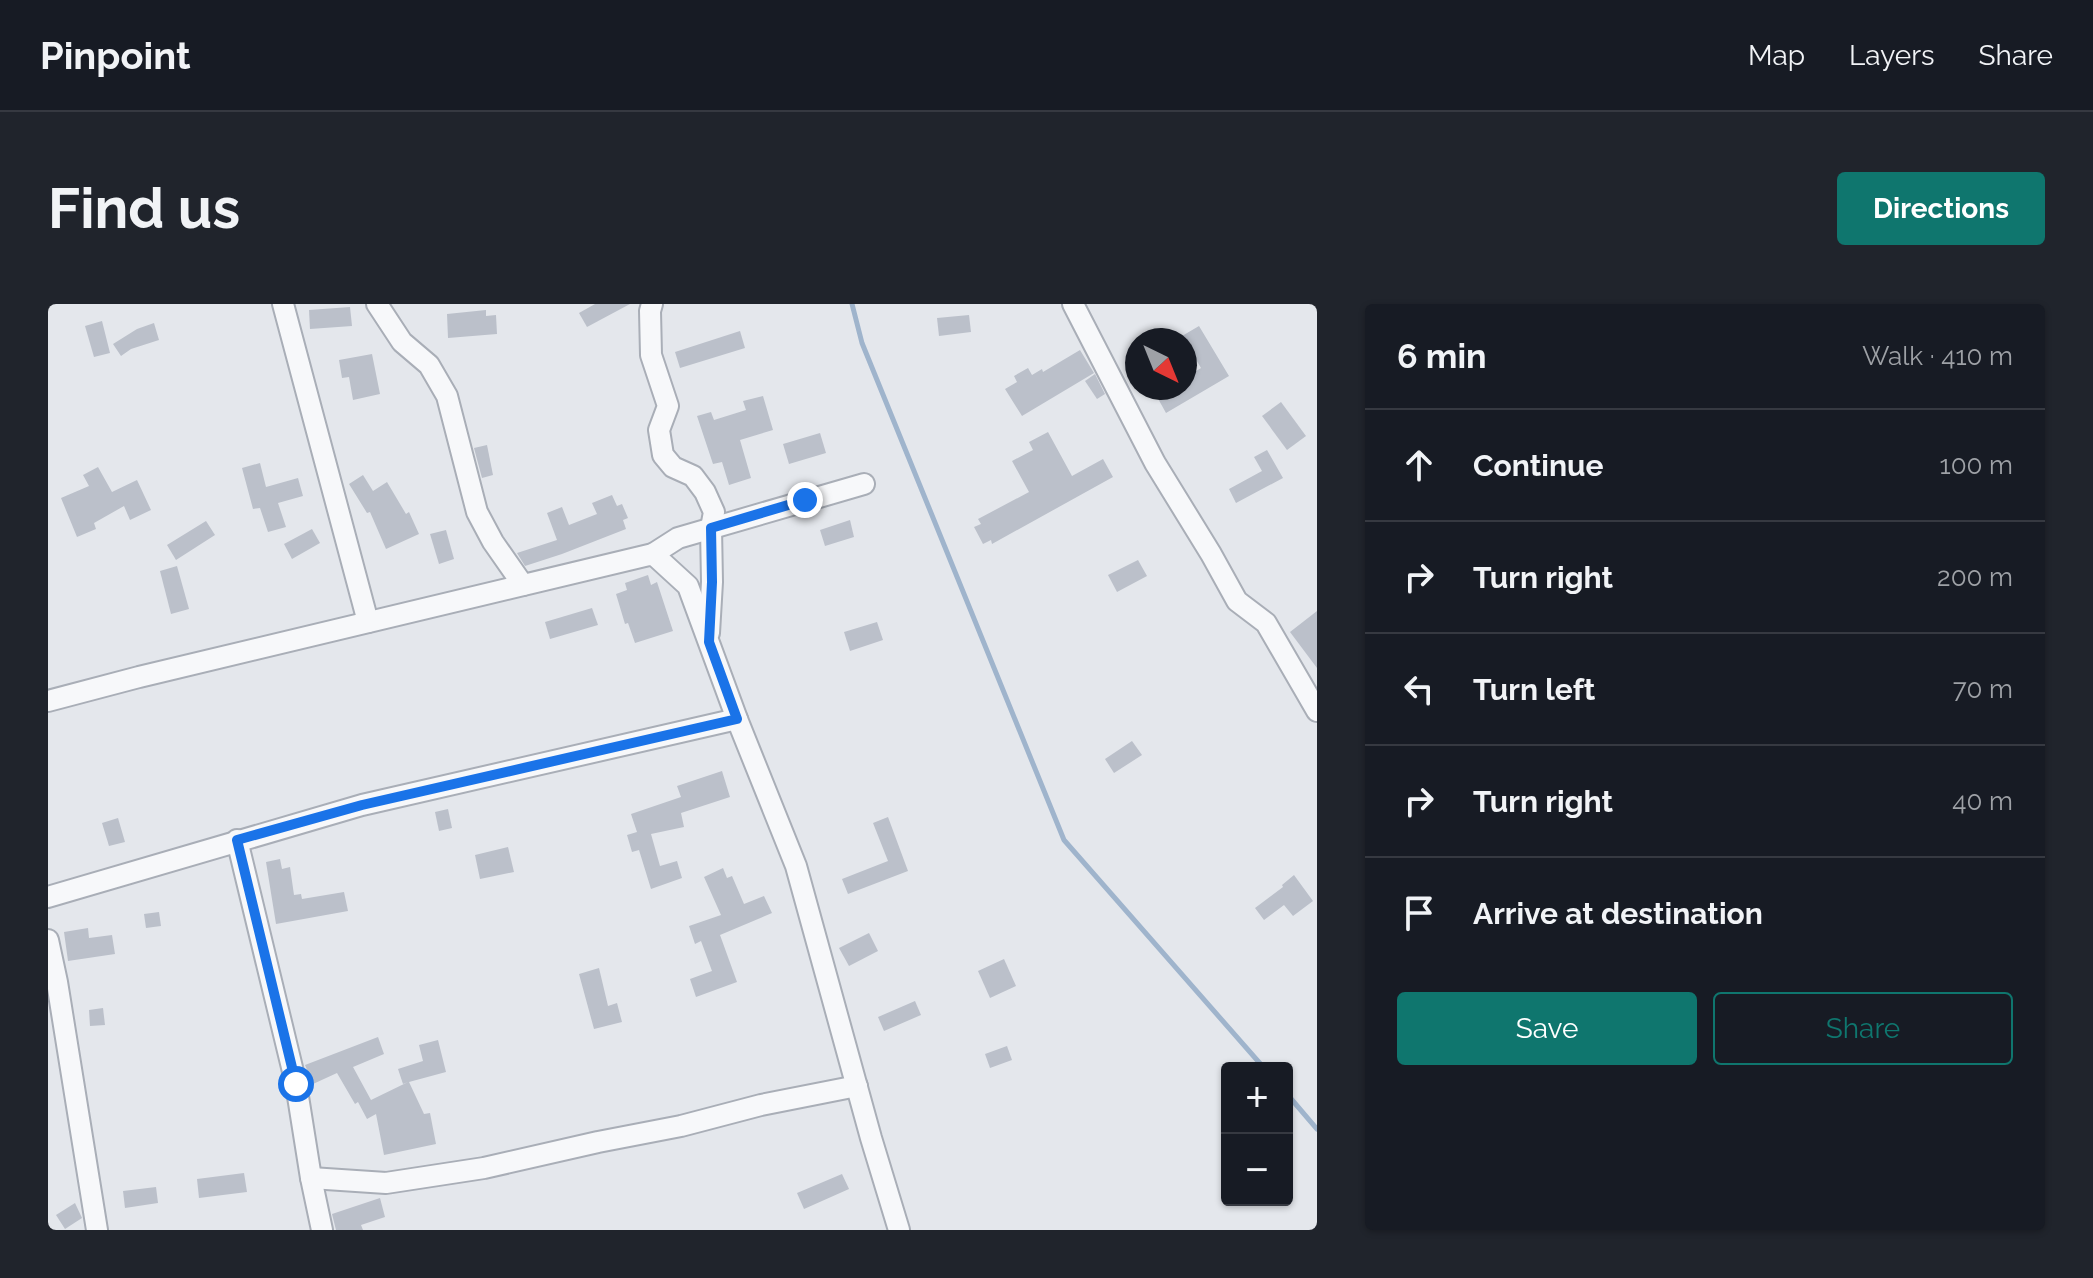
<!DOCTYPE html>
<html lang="en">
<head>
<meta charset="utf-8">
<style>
	body { margin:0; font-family:Raleway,sans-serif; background:#20242c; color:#f1f3f6 }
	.controls { position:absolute; right:24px; bottom:24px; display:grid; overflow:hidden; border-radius:8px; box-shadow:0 2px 6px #0004 }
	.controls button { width:72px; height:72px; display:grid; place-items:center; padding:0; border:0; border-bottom:2px solid #363941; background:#171b24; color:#f1f3f6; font:40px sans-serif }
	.compass { position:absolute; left:1077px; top:24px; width:72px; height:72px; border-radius:50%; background:#171b24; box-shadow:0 2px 6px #0004; rotate:137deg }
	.stop { position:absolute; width:24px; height:24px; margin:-18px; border:6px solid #1a73e8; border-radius:50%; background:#fff }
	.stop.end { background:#1a73e8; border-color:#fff; box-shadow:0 2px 8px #0008 }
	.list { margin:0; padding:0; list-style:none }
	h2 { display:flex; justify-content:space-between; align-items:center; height:104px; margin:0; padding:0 32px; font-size:34px }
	h2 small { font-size:26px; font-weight:400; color:#9ea1a6 }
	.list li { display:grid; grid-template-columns:52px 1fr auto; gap:24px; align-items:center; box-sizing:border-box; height:112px; padding:0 32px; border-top:2px solid #363941 }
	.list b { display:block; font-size:30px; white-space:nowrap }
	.list em { font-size:26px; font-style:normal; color:#9ea1a6 }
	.actions { display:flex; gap:16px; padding:24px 32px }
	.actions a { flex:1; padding:18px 0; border:2px solid #0f766e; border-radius:8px; text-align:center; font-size:28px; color:#0f766e }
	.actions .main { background:#0f766e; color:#fff }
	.icon { flex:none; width:44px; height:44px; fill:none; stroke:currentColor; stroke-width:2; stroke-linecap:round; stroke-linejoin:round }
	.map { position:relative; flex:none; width:1269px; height:926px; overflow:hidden; border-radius:8px }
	header { display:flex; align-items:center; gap:48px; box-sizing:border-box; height:112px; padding:0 40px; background:#171b24; border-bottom:2px solid #363941 }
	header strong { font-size:38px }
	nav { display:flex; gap:44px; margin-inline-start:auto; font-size:28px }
	.intro { display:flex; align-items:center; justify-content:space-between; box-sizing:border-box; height:192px; padding:0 48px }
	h1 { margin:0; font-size:56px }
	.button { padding:20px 36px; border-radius:8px; background:#0f766e; color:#fff; font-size:28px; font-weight:700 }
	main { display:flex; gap:48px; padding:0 48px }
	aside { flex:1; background:#171b24; border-radius:8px; box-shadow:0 2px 6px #0004 }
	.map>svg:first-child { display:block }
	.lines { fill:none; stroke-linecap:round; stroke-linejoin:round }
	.stream { stroke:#9fb4cc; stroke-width:5 }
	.building { fill:#bbc0ca }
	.street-casing { stroke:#a9aeb7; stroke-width:24 }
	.street { stroke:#f7f8fa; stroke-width:20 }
	.route { stroke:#1a73e8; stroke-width:10 }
</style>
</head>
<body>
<header>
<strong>Pinpoint</strong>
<nav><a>Map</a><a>Layers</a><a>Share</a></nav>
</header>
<div class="intro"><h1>Find us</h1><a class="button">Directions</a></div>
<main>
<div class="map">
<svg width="1269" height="926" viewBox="0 0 1269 926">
	<rect width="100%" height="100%" fill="#e4e7ec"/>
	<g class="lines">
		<g class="stream">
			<path d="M804,0l10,39 202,497 200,228"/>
			<path d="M1239,790l30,35"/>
		</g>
	</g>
	<g class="building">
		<path d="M547,0h35l-43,23 -8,-14z"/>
		<path d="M302,3l2,19 -42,3 -1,-19z"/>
		<path d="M438,6v6l10,-1 1,19 -49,4 -1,-24z"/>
		<path d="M921,11l2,17 -32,4 -2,-18z"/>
		<path d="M54,17l8,32 -16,4 -9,-31z"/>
		<path d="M106,19l5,17 -28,9 -10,7 -8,-12 24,-15z"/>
		<path d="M1151,22l30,50 -63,37 -10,-18 12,-7h17v-10l16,-10 -19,-32z"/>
		<path d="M692,27l5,17 -65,20 -5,-16z"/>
		<path d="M1032,46l14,23 -72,43 -17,-27 12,-7 -3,-6 14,-8 4,7 10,-6 1,3z"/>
		<path d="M324,50l8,40 -27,6 -4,-23 -7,1 -3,-18z"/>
		<path d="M1047,70l10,20 -8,5 -12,-18z"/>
		<path d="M715,92l10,34 -33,10 11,38 -22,7 -7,-23 -9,2 -16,-48 14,-4 3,8 32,-10 -3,-9z"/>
		<path d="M1233,98l25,34 -19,14 -25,-34z"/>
		<path d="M1000,128l24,44 31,-17 10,18 -121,67 -1,-4 -8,4 -9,-17 7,-3 -3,-5 51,-27 -17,-31 21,-11 -4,-8z"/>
		<path d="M772,129l6,20 -37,11 -6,-20z"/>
		<path d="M439,141l6,30 -11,3 -8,-30z"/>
		<path d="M1219,146l16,28 -47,25 -7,-14 33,-18 -8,-14z"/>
		<path d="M212,159l6,24 32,-9 5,18 -25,7 8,24 -18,5 -8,-24 -7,1 -11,-41z"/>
		<path d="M50,163l14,25 25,-12 14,30 -21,10 -6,-14 -30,17 2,6 -19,8 -16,-39 28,-12 -6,-11z"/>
		<path d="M315,171l10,16 14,-9 19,32 3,-2 10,22 -33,15 -16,-37 -3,1 -18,-29z"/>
		<path d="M564,191l5,11 5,-2 6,14 -5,2 3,9 -64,25 -37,12 -8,-13 40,-13 -10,-27 15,-6 7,18 28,-11 -5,-11z"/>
		<path d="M802,216l4,17 -29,9 -5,-16z"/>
		<path d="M158,217l9,14 -39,25 -9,-15z"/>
		<path d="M264,225l8,14 -28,16 -8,-15z"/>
		<path d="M398,226l8,29 -15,5 -9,-30z"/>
		<path d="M1090,256l9,16 -30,16 -9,-17z"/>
		<path d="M129,262l12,43 -18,5 -11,-43z"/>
		<path d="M600,271l3,10 6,-3 16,49 -38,12 -7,-20 -3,1 -9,-30 11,-4 -2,-7z"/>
		<path d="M544,304l6,17 -48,14 -5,-17z"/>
		<path d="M1269,307v57l-27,-36z"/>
		<path d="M829,318l6,18 -33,11 -6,-19z"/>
		<path d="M1084,437l10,14 -28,18 -9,-14z"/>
		<path d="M674,467l8,26 -49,16 3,14 -33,7 9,32 17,-5 5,17 -31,11 -12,-39 -7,2 -5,-17 10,-3 -6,-18 50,-17 -4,-11z"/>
		<path d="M400,505l4,19 -13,3 -4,-19z"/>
		<path d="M840,513l20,54 -60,23 -6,-15 46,-18 -15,-38z"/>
		<path d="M70,514l7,24 -16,4 -7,-23z"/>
		<path d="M460,543l6,25 -34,7 -5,-24z"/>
		<path d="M232,555l2,10 8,-2 4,28 7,-1 1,5 42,-7 4,19 -72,13 -10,-62z"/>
		<path d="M675,564l4,10 5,-2 12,28 20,-8 8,17 -52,22 17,47 -41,15 -6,-18 22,-8 -11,-30 -6,3 -6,-18 32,-11 -17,-38z"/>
		<path d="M1246,571l19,26 -20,15 -9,-11 -20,15 -9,-12 28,-21 -1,-2z"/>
		<path d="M111,608l2,14 -15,2 -2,-14z"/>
		<path d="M40,624l1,10 23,-3 3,19 -47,7 -4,-29z"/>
		<path d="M821,629l9,18 -29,15 -10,-18z"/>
		<path d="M956,655l12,27 -26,12 -12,-27z"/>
		<path d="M551,664l9,38 9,-3 5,19 -28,7 -15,-55z"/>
		<path d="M867,697l6,14 -37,16 -6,-14z"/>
		<path d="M55,704l2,17 -15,1 -1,-16z"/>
		<path d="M330,733l6,17 -31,13 18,33 37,-18 -5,2 -5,-15 25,-8 -4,-16 19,-5 8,32 -37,10 15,32 6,-1 6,31 -52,11 -8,-41 -9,5 -9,-17 -3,2 -18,-31 -24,11 -8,-19z"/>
		<path d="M959,742l5,14 -22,8 -5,-14z"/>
		<path d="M196,869l3,19 -48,6 -2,-19z"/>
		<path d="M794,870l7,15 -45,20 -7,-16z"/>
		<path d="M108,883l2,16 -33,5 -2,-17z"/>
		<path d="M332,894l5,19 -24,8 2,5h-27l-4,-16z"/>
		<path d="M27,899l7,15 -17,11 -9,-14z"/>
	</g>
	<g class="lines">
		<defs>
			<g id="street">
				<path d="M235,0l85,318"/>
				<path d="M329,0l25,38 27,23 18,31 30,116 16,30 30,43"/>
				<path d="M604,0l-2,7 1,44 17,51 -9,24 4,25 10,12 20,9 12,16 9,20 -3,16 1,54 -3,51"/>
				<path d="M1025,0l82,159 56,91 26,47 29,22 51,88"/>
				<path d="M605,250l25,-16 186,-54"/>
				<path d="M0,397l91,-24 514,-123 35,32 49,133 59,147 75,272 28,92"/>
				<path d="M189,536l59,244 15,94 11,52"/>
				<path d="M0,593l314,-92 375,-86"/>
				<path d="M0,636l9,42 40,248"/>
				<path d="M263,874l75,5 98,-15 114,-26 83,-16 80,-21 96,-19"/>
			</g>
		</defs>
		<use href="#street" class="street-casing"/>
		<use href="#street" class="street"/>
	</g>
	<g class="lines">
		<path class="route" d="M248,780l-59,-244 125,-35 375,-86 -28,-77 3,-60 -1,-54 94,-28"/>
	</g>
</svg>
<div class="controls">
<button>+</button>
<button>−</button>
</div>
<svg class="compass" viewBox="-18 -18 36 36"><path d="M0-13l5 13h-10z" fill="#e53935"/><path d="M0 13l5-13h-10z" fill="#9ea1a6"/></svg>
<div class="stop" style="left:248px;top:780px"></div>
<div class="stop end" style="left:757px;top:196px"></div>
</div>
<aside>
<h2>6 min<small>Walk · 410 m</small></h2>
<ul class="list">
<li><svg class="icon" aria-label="ahead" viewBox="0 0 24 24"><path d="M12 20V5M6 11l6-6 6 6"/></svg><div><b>Continue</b></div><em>100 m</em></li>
<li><svg class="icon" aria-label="right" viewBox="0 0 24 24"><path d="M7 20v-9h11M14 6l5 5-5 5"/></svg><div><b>Turn right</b></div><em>200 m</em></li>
<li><svg class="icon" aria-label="left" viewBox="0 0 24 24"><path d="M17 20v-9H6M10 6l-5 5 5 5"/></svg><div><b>Turn left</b></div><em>70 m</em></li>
<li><svg class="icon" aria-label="right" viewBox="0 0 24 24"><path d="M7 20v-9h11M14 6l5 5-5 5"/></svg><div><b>Turn right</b></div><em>40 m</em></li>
<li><svg class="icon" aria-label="arrive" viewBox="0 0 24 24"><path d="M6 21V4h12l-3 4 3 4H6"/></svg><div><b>Arrive at destination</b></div></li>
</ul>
<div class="actions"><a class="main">Save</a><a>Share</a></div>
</aside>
</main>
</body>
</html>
